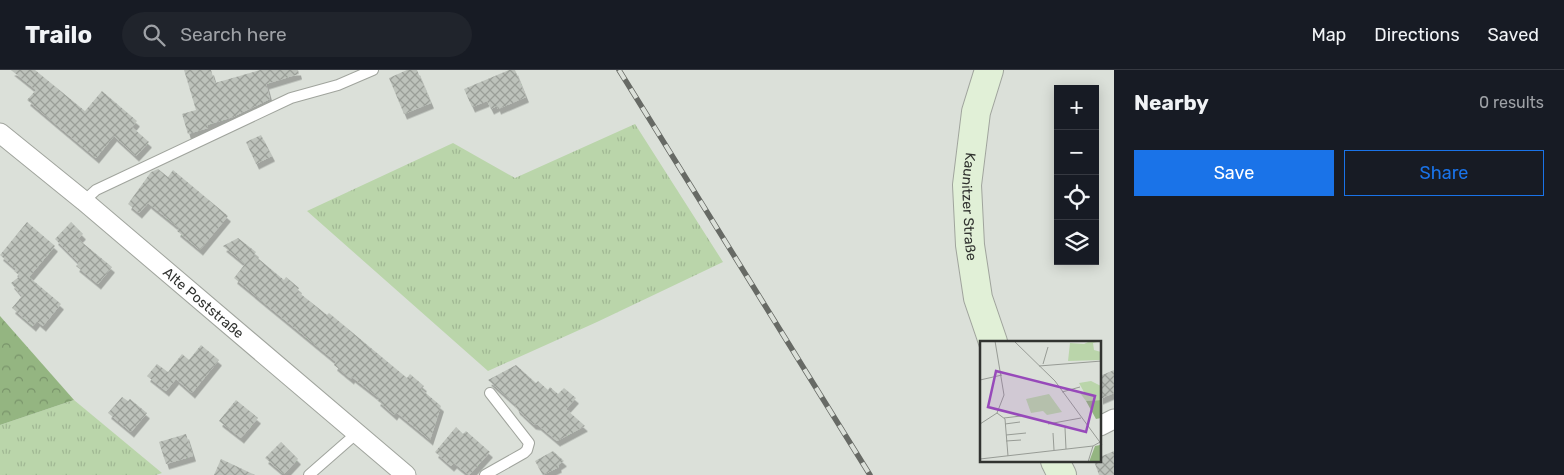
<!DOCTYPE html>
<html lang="en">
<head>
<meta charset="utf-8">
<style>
	body { margin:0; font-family:Rubik,sans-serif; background:#20242c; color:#f1f3f6 }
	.controls { position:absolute; right:15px; top:15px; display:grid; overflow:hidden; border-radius:0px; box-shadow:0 2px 12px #0003 }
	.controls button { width:45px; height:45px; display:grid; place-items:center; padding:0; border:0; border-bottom:1px solid #363941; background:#171b24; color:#f1f3f6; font:25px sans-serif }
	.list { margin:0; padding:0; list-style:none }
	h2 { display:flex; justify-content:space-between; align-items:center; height:65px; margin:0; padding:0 20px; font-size:21px }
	h2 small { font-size:16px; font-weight:400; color:#9ea1a6 }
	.actions { display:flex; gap:10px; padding:15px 20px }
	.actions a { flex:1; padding:11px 0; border:1px solid #1a73e8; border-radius:0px; text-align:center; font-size:18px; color:#1a73e8 }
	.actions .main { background:#1a73e8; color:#fff }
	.icon { flex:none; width:28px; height:28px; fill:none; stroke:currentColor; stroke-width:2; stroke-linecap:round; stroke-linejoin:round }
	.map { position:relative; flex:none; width:1114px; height:405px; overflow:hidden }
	header { display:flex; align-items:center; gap:30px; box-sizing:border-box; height:70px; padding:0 25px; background:#171b24; border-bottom:1px solid #363941 }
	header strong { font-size:24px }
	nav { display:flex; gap:28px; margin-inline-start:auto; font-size:18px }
	.search { width:350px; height:45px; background:#20242c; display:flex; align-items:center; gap:12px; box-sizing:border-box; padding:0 18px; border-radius:28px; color:#9ea1a6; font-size:19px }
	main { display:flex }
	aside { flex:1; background:#171b24 }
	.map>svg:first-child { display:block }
	.grass { fill:url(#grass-tufts) }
	.forest { fill:url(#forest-crowns) }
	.building { fill:url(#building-cross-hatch); filter:url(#shadow) }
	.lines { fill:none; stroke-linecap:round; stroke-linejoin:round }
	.lane-casing { stroke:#a0a49d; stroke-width:12 }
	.street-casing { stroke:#a0a49d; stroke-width:21 }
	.secondary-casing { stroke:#a0a49d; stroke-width:30 }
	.lane { stroke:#fff; stroke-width:10 }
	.street { stroke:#fff; stroke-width:19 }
	.secondary { stroke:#e1f0d7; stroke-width:28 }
	.rail-casing { stroke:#676a65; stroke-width:5.5 }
	.rail { stroke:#dbe0d9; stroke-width:4; stroke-dasharray:11; stroke-linecap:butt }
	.labels { text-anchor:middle; stroke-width:4.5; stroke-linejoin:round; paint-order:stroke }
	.street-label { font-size:14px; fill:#313330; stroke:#dbe0d9 }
	.inset-road { fill:none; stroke:#979b95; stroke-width:1 }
	.view { fill:#9749ba; fill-opacity:0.15; stroke:#9749ba; stroke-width:2.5 }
	.inset-edge { fill:none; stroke:#313330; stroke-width:2.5 }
</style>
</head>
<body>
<header>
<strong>Trailo</strong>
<div class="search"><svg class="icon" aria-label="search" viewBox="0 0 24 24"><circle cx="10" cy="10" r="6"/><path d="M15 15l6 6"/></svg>Search here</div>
<nav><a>Map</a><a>Directions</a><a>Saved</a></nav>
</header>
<main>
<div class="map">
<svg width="1114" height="405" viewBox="0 0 1114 405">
	<defs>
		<pattern id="grass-tufts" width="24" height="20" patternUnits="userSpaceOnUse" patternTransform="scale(1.25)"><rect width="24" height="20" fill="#bad5aa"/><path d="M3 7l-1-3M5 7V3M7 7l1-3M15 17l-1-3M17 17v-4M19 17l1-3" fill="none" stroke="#a0b793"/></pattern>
		<pattern id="forest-crowns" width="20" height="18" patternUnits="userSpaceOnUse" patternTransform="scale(1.25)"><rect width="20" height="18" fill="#94b581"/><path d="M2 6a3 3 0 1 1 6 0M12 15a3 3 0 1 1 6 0" fill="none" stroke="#79946a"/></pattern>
		<pattern id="building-cross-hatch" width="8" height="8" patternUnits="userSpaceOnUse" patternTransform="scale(1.25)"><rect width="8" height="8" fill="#bdc2bb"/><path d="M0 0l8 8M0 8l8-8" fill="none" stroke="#9a9e98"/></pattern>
		<filter id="shadow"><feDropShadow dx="3" dy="5.5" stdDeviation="0" flood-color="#0004"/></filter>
	</defs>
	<rect width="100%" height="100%" fill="#dbe0d9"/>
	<g class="grass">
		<path d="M635,54l88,138 -126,60 -109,49 -181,-160 146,-68 62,35z"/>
		<path d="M74,330l88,73 -6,2h-156v-50z"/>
	</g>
	<path class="forest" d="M0,246l74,84 -74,25z"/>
	<g class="building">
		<path d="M11,0h24l50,41 17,-20 35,30 -5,6 17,15 -13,14 -22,-20 -18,22 -69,-58 9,-10z"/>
		<path d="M184,0h27l4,13 45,-13h38l1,4 -33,10 4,15 -37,18 -26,8 1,3 -20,6 -6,-20 14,-4z"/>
		<path d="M407,0h10l14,33 -27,11 -15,-36z"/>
		<path d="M509,0h6l11,27 -28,12 -1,-3 -6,3 -4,-8 -15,6 -8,-18z"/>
		<path d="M261,65l11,21 -16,8 -10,-22z"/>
		<path d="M158,99l10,8 5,-7 55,46 -28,34 -23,-19 2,-3 -31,-25 -9,10 -11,-9 23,-32z"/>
		<path d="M27,152l28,24 -26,31 32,27 -18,22 -6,-5 -4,5 -21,-18 10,-12 -11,-13 9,-7 -6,-5 2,-2 -16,-14z"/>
		<path d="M71,152l12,12 -5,5 34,28 -14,17 -22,-18 3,-3 -24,-24z"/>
		<path d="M238,168l18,14 -2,3 30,25 2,-3 13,11 -2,3 30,24 2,-2 78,65 3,-4 14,12 -3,3 20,17 -11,34 -34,-28 -2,3 -17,-15 2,-2 -27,-21 -1,2 -17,-14 2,-3 -102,-84 11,-14 -22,-18z"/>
		<path d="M201,275l18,15 -27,33 -16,-14 -10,12 -19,-15 10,-12 11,8 14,-18 7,6z"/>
		<path d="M516,295l20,18 2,-2 10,9 2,-3 8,7 6,-6 12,10 -10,11 19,17 -28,15 -19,-16 -5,-1 -16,-15 -2,-5 -27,-24z"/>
		<path d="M1114,300v23l-14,6v-23z"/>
		<path d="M122,327l6,4 2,-2 17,14 -16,19 -23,-19z"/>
		<path d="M236,330l22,18 -17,20 -22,-17z"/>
		<path d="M456,357l7,7 3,-3 24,21 -21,23 -15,-12 -3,3 -16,-14z"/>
		<path d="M186,364l7,22 -27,8 -7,-22z"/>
		<path d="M281,372l17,17 -14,15 -19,-16z"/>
		<path d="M553,381l11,10 -6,4 1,2 -16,8 -8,-14z"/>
		<path d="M1114,381v24h-15l-5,-14h6v-4z"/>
		<path d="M221,389l34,16h-41z"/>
	</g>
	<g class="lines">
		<defs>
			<g id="lane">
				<path d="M84,131l12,-11 195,-92 47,-13 35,-15"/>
				<path d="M309,405l48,-42"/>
				<path d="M485,405l39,-22 3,-3 2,-7 -39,-50"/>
			</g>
			<g id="street">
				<path id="s1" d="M0,63l84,68 322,274"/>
				<path d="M1100,356l14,-7"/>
			</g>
			<g id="secondary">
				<path id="s2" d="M989,0l-13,42 -9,73 3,60 8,53 15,44"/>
				<path d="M1055,391l7,14"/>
			</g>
		</defs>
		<use href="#lane" class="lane-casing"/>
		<use href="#street" class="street-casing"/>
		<use href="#secondary" class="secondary-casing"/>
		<use href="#lane" class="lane"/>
		<use href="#street" class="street"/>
		<use href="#secondary" class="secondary"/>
		<defs>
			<path id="rail" d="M619,0l251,405"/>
		</defs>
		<use href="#rail" class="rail-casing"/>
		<use href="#rail" class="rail"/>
	</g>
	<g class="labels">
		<g class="street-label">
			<text dy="5" stroke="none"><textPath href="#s2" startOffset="139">Kaunitzer Straße</textPath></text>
			<text dy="5" stroke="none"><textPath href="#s1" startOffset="265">Alte Poststraße</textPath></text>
		</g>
	</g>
	<g transform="translate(980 271)">
		<rect width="121" height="121" fill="#dbe0d9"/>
		<path d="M110,0h11l-8,2 1,7 7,2v8l-33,1 2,-18 14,1zM111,40l10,5v14l-15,1 -6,-8 4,-1 -5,-9zM69,53l13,18 -15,3 -4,-4 -12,2 -5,-14z" fill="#bad5aa"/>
		<path d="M122,59l-1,18 -5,1 -10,-18zM120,104l1,17h-12l6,-16z" fill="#94b581"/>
		<path class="inset-road" d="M34,0l41,40 47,64M63,23l5,-17M59,25l63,-5M0,39l22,-5M82,51l18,-5M17,72l8,6 3,37M24,77l17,-2M0,83l17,-11 7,-18 -9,-54M25,83l15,-2M68,83l33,-6M85,87l1,21M73,92l1,17M26,94l20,-2M26,100l15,-1M0,118l113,-13 9,-5M108,121l5,-16"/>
		<path class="view" d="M16,30l99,25 -9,36 -98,-25z"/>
		<rect width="121" height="121" class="inset-edge"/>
	</g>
</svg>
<div class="controls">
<button>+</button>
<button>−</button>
<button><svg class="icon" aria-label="locate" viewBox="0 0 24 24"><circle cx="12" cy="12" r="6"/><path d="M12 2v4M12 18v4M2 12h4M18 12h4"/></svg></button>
<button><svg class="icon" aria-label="layers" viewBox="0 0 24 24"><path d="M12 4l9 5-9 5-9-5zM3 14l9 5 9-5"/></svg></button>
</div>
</div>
<aside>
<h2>Nearby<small>0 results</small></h2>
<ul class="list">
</ul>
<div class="actions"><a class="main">Save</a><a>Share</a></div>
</aside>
</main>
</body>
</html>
